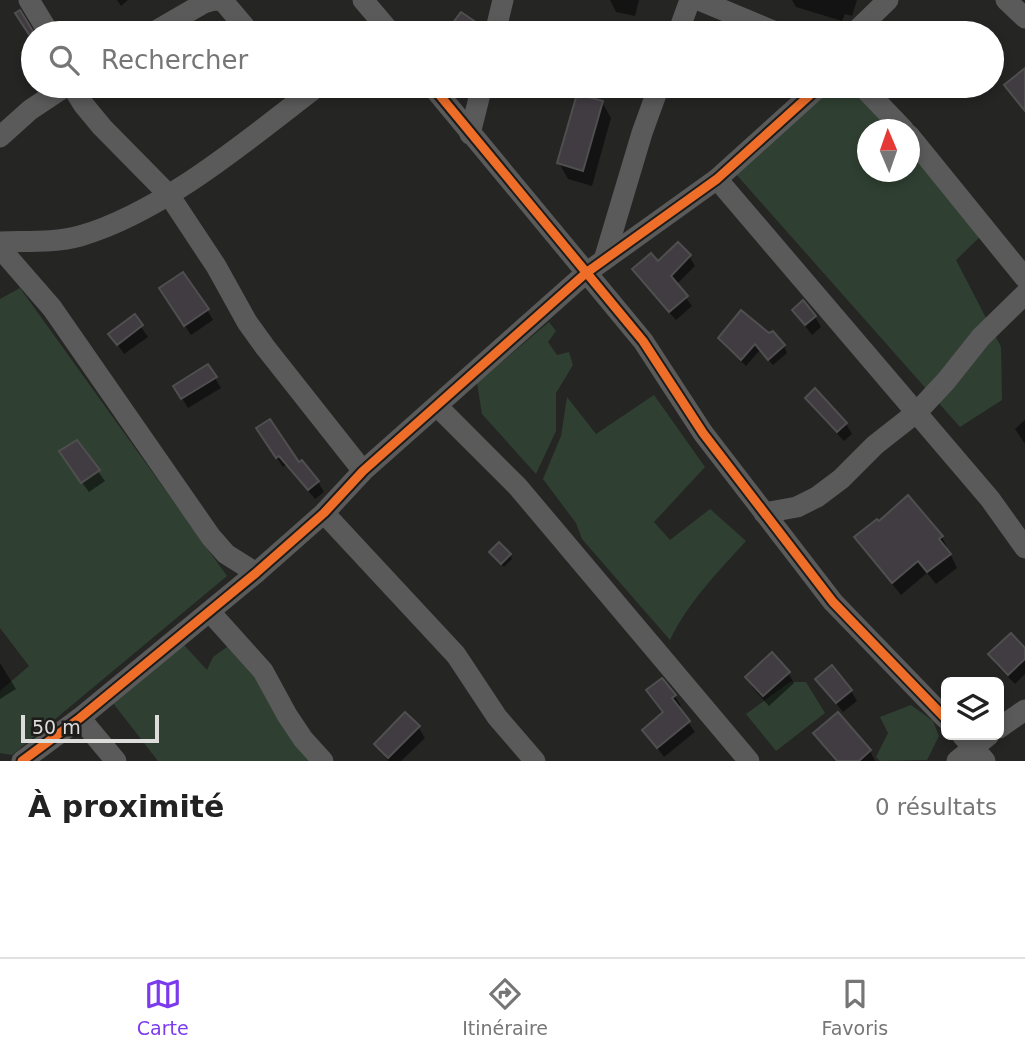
<!DOCTYPE html>
<html lang="fr">
<head>
<meta charset="utf-8">
<style>
	body { margin:0; font-family:"DejaVu Sans",sans-serif; background:#f2f2f2; color:#222 }
	.controls { position:absolute; right:21px; bottom:21px; display:grid; overflow:hidden; border-radius:10px; box-shadow:0 4px 10px #0003 }
	.controls button { width:63px; height:63px; display:grid; place-items:center; padding:0; border:0; border-bottom:2px solid #e0e0e0; background:#fff; color:#222; font:35px sans-serif }
	.compass { position:absolute; left:857px; top:119px; width:63px; height:63px; border-radius:50%; background:#fff; box-shadow:0 4px 10px #0003; rotate:358deg }
	.scale { position:absolute; left:21px; bottom:18px; width:138px; box-sizing:border-box; padding-left:7px; border:4px solid #dcdcdb; border-top:0; font-size:19px; line-height:24px; white-space:nowrap; color:#dcdcdb; -webkit-text-stroke:5px #1d1c1a; paint-order:stroke }
	.list { margin:0; padding:0; list-style:none }
	h2 { display:flex; justify-content:space-between; align-items:center; height:91px; margin:0; padding:0 28px; font-size:30px }
	h2 small { font-size:23px; font-weight:400; color:#767676 }
	.icon { flex:none; width:38px; height:38px; fill:none; stroke:currentColor; stroke-width:2; stroke-linecap:round; stroke-linejoin:round }
	.map { position:relative; flex:none; width:1025px; height:761px; overflow:hidden }
	.search { position:absolute; background:#fff; box-shadow:0 4px 10px #0003; left:21px; right:21px; top:21px; height:77px; display:flex; align-items:center; gap:18px; box-sizing:border-box; padding:0 24px; border-radius:38px; color:#767676; font-size:26px }
	.sheet { height:196px; background:#fff }
	nav { display:flex; justify-content:space-around; align-items:center; box-sizing:border-box; height:98px; border-top:2px solid #e0e0e0; background:#fff; font-size:19px; color:#767676 }
	nav a { display:grid; justify-items:center; gap:4px }
	nav .on { color:#7c3aed }
	.map>svg:first-child { display:block }
	.green { fill:#2f4032 }
	.shadow { fill:#0007 }
	.building { fill:#403c41; stroke:#4f4f4f; stroke-width:2 }
	.lines { fill:none; stroke-linecap:round; stroke-linejoin:round }
	.minor { stroke:#5a5a5a; stroke-width:21 }
	.cycleway-casing { stroke:#1d1c1a; stroke-width:13 }
	.cycleway { stroke:#ee6e29; stroke-width:9 }
</style>
</head>
<body>
<div class="map">
<svg width="1025" height="761" viewBox="0 0 1025 761">
	<rect width="100%" height="100%" fill="#252524"/>
	<g class="green">
		<path d="M826,86h29l39,43 -27,1v42h42l1,-24 74,85 -28,27 45,87 1,53 -42,27 -225,-254z"/>
		<path d="M20,288l207,288 -215,179 -12,-2v-62l29,-25 -29,-38v-329z"/>
		<path d="M549,322l7,9 -8,11 9,13 12,-3 4,13 -17,28v38l-20,43 -54,-60 -5,-31z"/>
		<path d="M654,395l51,72 -51,55 16,18 40,-31 36,32c-29,32 -57,60 -76,99l-88,-101 -6,-16 -33,-44 18,-43 6,-39 29,37z"/>
		<path d="M234,642l83,119h-159l-45,-58 71,-58 23,25 6,-13z"/>
		<path d="M790,682h16l19,31 -49,38 -30,-37z"/>
		<path d="M911,705l22,16 6,15 -12,24 -47,1 -4,-4 12,-24 -8,-16z"/>
	</g>
	<g class="shadow">
		<path d="M117,0h11l-7,6z"/>
		<path d="M610,0h29l-4,16 -19,-4z"/>
		<path d="M792,0h65l-5,16 -7,-2 -3,7 -46,-14z"/>
		<path d="M548,86h44l-5,12 15,4 9,16 -19,68 -24,-7 -9,-16 19,-67z"/>
		<path d="M689,256l6,10 -19,19 16,21 -16,14 -37,-41 -5,-9z"/>
		<path d="M167,299l40,11 6,10 -22,15z"/>
		<path d="M794,311l21,6 6,10 -9,8z"/>
		<path d="M134,317l14,20 -24,17 -13,-19z"/>
		<path d="M720,339l64,7 3,7 -14,12 -13,-15 -14,16 -22,-21z"/>
		<path d="M208,366l13,22 -33,20 -13,-21z"/>
		<path d="M807,398l39,26 6,10 -8,7 -31,-33z"/>
		<path d="M1025,420v24l-10,-15z"/>
		<path d="M264,439l35,26 19,17 6,10 -9,7 -29,-34 -3,2z"/>
		<path d="M77,443l28,38 -16,11 -22,-30z"/>
		<path d="M908,497l34,40 15,31 -21,16 -9,-11 -26,22 -37,-45 -7,-13 22,-13z"/>
		<path d="M491,552l19,3 2,4 -8,8z"/>
		<path d="M1025,650v24l-10,10 -19,-19 -6,-11z"/>
		<path d="M0,663l16,26 -16,10z"/>
		<path d="M788,673l6,10 -25,23 -16,-18 -6,-10z"/>
		<path d="M817,679l34,12 6,10 -14,11z"/>
		<path d="M662,681l13,15 6,10 -3,2 17,24 -31,25 -20,-27 20,-16z"/>
		<path d="M405,714l14,14 6,10 -24,23h-13l-12,-17z"/>
		<path d="M838,715l32,36 5,10h-40l-10,-12 -9,-15z"/>
	</g>
	<g class="building">
		<path d="M20,10l14,23 -4,3 -15,-23z"/>
		<path d="M461,12l22,15 -1,6h-37z"/>
		<path d="M1025,68v43l-21,-26z"/>
		<path d="M577,94l26,7 -20,70 -26,-8z"/>
		<path d="M678,242l13,13 -20,21 17,20 -19,16 -37,-43 19,-16 7,8z"/>
		<path d="M183,272l26,37 -25,17 -25,-38z"/>
		<path d="M803,300l13,16 -11,9 -13,-15z"/>
		<path d="M741,310l28,23 4,-2 12,14 -17,15 -13,-16 -14,16 -23,-22z"/>
		<path d="M135,314l8,11 -26,20 -9,-11z"/>
		<path d="M208,364l9,13 -36,22 -8,-13z"/>
		<path d="M815,388l32,35 -10,9 -32,-34z"/>
		<path d="M270,419l29,43 3,-2 17,21 -11,9 -29,-34 -3,2 -20,-30z"/>
		<path d="M77,440l23,30 -19,13 -22,-32z"/>
		<path d="M908,495l35,41 -4,3 12,15 -24,18 -9,-11 -26,22 -38,-46 23,-18 2,2z"/>
		<path d="M499,542l12,12 -10,10 -12,-12z"/>
		<path d="M1011,633l14,15v11l-17,16 -20,-21z"/>
		<path d="M772,652l18,20 -27,24 -18,-19z"/>
		<path d="M832,665l20,25 -16,13 -21,-24z"/>
		<path d="M662,678l14,17 -4,3 18,23 -33,27 -15,-18 21,-18 -17,-22z"/>
		<path d="M405,712l15,14 -32,32 -14,-14z"/>
		<path d="M838,712l33,38 -12,11h-22l-24,-28z"/>
	</g>
	<g class="lines">
		<g class="minor">
			<path d="M29,0l20,33"/>
			<path d="M216,0l7,1 27,32"/>
			<path d="M363,0l28,33"/>
			<path d="M699,0l79,33"/>
			<path d="M1006,0l19,18"/>
			<path d="M152,33l52,-30 10,-3"/>
			<path d="M495,33l8,-33"/>
			<path d="M678,33l12,-33"/>
			<path d="M854,33l34,-33"/>
			<path d="M72,86l11,18 19,23 67,68 47,71 31,56 18,25 98,124"/>
			<path d="M432,86l211,255 60,92 130,169 113,117"/>
			<path d="M862,86l42,44"/>
			<path d="M470,134l12,-48"/>
			<path d="M909,135l116,143"/>
			<path d="M0,137l30,-27 36,-24"/>
			<path d="M717,179l273,320 35,49"/>
			<path d="M0,242c26,-1 54,1 80,-6 83,-24 170,-98 238,-150"/>
			<path d="M0,248l52,60 159,229 15,17 30,19"/>
			<path d="M604,260l38,-127 17,-47"/>
			<path d="M437,406l81,81 231,274"/>
			<path d="M324,513l132,142 41,62 38,44"/>
			<path d="M764,513l33,-6 20,-10 24,-18 34,-34 42,-33 29,-31 35,-44 44,-43"/>
			<path d="M210,612l53,59 24,44 16,24 20,22"/>
			<path d="M80,718l36,43"/>
			<path d="M999,728l26,-18"/>
			<path d="M962,735l23,26"/>
			<path d="M22,761l58,-43 176,-145 68,-60 39,-42 223,-198 131,-94 103,-93"/>
			<path d="M957,761l32,-26"/>
		</g>
		<defs>
			<g id="cycleway">
				<path d="M432,86l211,255 60,92 130,169 113,117"/>
				<path d="M22,761l58,-43 176,-145 68,-60 39,-42 223,-198 131,-94 103,-93"/>
			</g>
		</defs>
		<use href="#cycleway" class="cycleway-casing"/>
		<use href="#cycleway" class="cycleway"/>
	</g>
</svg>
<div class="controls">
<button><svg class="icon" aria-label="layers" viewBox="0 0 24 24"><path d="M12 4l9 5-9 5-9-5zM3 14l9 5 9-5"/></svg></button>
</div>
<svg class="compass" viewBox="-18 -18 36 36"><path d="M0-13l5 13h-10z" fill="#e53935"/><path d="M0 13l5-13h-10z" fill="#767676"/></svg>
<div class="scale">50 m</div>
<div class="search"><svg class="icon" aria-label="search" viewBox="0 0 24 24"><circle cx="10" cy="10" r="6"/><path d="M15 15l6 6"/></svg>Rechercher</div>
</div>
<section class="sheet">
<h2>À proximité<small>0 résultats</small></h2>
<ul class="list">
</ul>
</section>
<nav>
<a class="on"><svg class="icon" aria-label="map" viewBox="0 0 24 24"><path d="M3 6l6-2 6 2 6-2v14l-6 2-6-2-6 2zM9 4v14M15 6v14"/></svg>Carte</a>
<a><svg class="icon" aria-label="directions" viewBox="0 0 24 24"><path d="M12 3l9 9-9 9-9-9zM9 14v-3h6M13 9l2 2-2 2"/></svg>Itinéraire</a>
<a><svg class="icon" aria-label="saved" viewBox="0 0 24 24"><path d="M7 4h10v16l-5-4-5 4z"/></svg>Favoris</a>
</nav>
</body>
</html>
